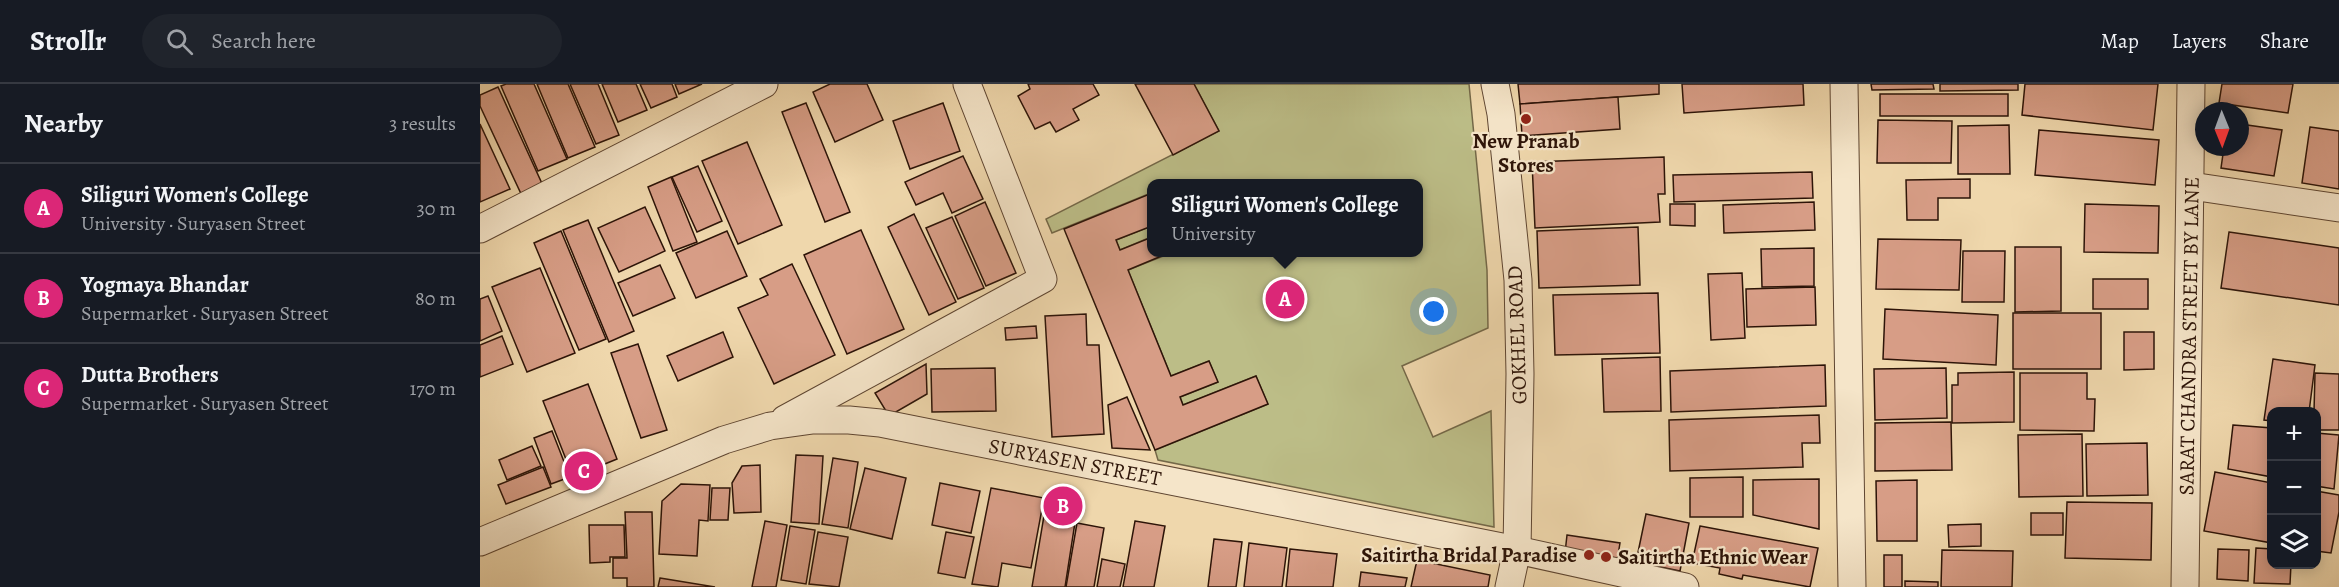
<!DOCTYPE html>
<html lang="en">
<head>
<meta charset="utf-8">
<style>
	body { margin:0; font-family:Alegreya,serif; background:#20242c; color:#f1f3f6 }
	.controls { position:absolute; right:18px; bottom:18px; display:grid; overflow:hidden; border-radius:12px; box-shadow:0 3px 15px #0003 }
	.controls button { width:54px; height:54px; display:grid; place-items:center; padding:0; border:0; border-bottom:2px solid #363941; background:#171b24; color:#f1f3f6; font:30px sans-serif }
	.compass { position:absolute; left:1715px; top:18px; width:54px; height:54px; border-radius:50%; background:#171b24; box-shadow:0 3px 15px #0003; rotate:179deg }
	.you { position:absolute; left:954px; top:228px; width:21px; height:21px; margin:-15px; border:4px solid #fff; border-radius:50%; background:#1a73e8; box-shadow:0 0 0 9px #1a73e833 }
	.badge { display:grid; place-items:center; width:39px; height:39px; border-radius:50%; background:#db2777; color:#fff; font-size:20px; font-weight:700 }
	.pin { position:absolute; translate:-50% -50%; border:3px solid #fff; box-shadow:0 2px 6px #0006 }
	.popup { position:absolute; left:667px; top:95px; width:276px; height:78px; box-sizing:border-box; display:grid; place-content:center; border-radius:12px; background:#171b24; filter:drop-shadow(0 2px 4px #0005); font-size:20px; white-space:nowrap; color:#9ea1a6 }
	.popup b { font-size:22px; color:#f1f3f6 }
	.popup::after { content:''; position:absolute; left:50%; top:100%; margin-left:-12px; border:12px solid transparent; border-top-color:#171b24 }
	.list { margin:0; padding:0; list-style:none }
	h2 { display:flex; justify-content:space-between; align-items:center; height:78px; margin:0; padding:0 24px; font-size:26px }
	h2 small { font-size:20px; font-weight:400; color:#9ea1a6 }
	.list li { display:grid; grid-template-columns:39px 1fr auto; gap:18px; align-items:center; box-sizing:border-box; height:90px; padding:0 24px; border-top:2px solid #363941 }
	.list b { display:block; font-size:22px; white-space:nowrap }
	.list p { margin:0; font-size:20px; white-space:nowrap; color:#9ea1a6 }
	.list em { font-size:20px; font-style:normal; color:#9ea1a6 }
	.icon { flex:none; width:33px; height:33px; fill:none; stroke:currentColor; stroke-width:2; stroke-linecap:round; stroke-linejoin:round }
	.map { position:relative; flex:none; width:1859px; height:503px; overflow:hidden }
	header { display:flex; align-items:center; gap:36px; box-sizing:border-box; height:84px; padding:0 30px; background:#171b24; border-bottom:2px solid #363941 }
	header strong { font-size:28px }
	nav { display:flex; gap:33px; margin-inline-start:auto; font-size:21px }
	.search { width:420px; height:54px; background:#20242c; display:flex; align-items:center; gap:15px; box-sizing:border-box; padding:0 21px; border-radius:33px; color:#9ea1a6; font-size:22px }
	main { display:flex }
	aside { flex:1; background:#171b24 }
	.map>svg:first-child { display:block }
	.green { fill:#bcbd87; stroke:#746848; stroke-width:1.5 }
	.building { fill:#d79d86; stroke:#2d1408; stroke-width:1.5 }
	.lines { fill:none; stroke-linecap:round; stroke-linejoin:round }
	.minor-casing { stroke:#5e4531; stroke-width:29 }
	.minor { stroke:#f5e5c9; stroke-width:27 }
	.poi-dot { fill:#8f2418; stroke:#f5e5c9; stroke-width:2 }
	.labels { text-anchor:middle; stroke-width:4.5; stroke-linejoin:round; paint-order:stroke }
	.poi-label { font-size:21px; font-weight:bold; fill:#2d1408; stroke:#f5e5c9 }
	.street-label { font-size:21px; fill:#2d1408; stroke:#f5e5c9 }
</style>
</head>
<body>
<header>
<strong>Strollr</strong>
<div class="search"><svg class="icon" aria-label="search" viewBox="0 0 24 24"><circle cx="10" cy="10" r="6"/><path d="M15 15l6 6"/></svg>Search here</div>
<nav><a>Map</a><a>Layers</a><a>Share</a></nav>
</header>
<main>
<aside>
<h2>Nearby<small>3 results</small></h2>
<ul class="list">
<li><span class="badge">A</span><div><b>Siliguri Women's College</b><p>University · Suryasen Street</p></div><em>30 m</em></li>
<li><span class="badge">B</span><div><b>Yogmaya Bhandar</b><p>Supermarket · Suryasen Street</p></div><em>80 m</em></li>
<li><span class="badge">C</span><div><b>Dutta Brothers</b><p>Supermarket · Suryasen Street</p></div><em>170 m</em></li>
</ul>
</aside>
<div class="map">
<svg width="1859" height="503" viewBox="0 0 1859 503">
	<rect width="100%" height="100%" fill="#efd7ac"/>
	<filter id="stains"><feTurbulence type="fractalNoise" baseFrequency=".00333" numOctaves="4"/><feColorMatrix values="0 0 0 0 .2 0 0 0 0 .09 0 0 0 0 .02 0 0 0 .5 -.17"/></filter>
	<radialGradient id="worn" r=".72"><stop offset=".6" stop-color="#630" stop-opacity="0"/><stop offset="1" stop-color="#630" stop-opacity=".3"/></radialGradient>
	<g class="green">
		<path d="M714,0h275l18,186 1,58 -86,38 31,71 58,-26 3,116 -336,-67 -3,-10 113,-46 -12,-28 -73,29 -3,-8 38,-15 -9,-21 -38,15 -43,-106 43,-17 247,-1v-68h-266l-1,9 -99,40 -6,-14 173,-88z"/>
		<path d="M671,142v11l-31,13 -4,-10z"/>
	</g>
	<g class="building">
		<path d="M26,0h28l33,75 -29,12 -37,-85z"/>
		<path d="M57,0h31l27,63 -27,11z"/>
		<path d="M90,0h28l21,51 -23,9z"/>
		<path d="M122,0h34l11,26 -29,12z"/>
		<path d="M160,0h32l5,13 -26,11z"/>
		<path d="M195,0h27l-23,10z"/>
		<path d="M350,0h37l16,36 -48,22 -22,-50z"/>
		<path d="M548,0h65l6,11 -26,14 6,11 -23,12 -6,-10 -15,7 -17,-33 12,-7z"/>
		<path d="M655,0h59l25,47 -46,24z"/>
		<path d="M1038,0h141v10l-139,10z"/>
		<path d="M1202,0h121l1,21 -120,8z"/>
		<path d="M1391,0h62l1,5 -62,1z"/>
		<path d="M1460,0h78v6l-78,1z"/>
		<path d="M1545,0h133l-5,46 -131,-15z"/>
		<path d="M1742,0h71l-5,29 -69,-10z"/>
		<path d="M18,3l46,101 -21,10 -43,-92v-11z"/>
		<rect x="1400" y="10" width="128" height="22"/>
		<path d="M1138,13l2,32 -98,7 -2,-32z"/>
		<path d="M326,19l44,109 -25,10 -43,-110z"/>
		<path d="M463,19l17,48 -50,18 -17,-48z"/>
		<path d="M1398,36l74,1 -1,42h-74z"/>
		<path d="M0,40l30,65 -30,13z"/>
		<path d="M1760,40l42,6 -8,46 -53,-8 3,-21h16z"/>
		<path d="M1529,41l1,49h-52v-48z"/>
		<path d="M1830,43l29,4v58l-37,-6z"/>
		<path d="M1559,46l120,10 -4,45 -120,-10z"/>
		<path d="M267,58l35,83 -44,19 -36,-83z"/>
		<path d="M483,72l20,43 -31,14 -9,-20 -27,12 -11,-23z"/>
		<path d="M1184,73l1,37h-7l2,28 -125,6 -3,-66z"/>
		<path d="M218,82l24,55 -25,11 -25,-55z"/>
		<path d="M1332,88l1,26 -139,4 -1,-27z"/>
		<path d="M191,93l26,65 -24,9 -25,-64z"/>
		<path d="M1490,95v19h-32v22h-31l-1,-40z"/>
		<path d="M672,109v33l-36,14 4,10 32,-13v15h19l-43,18 43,106 38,-15 9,21 -38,15 3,8 73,-29 12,28 -113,46 -91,-221z"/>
		<path d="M505,118l31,71 -30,13 -31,-70z"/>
		<path d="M1334,118l1,28 -91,3 -1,-28z"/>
		<path d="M1190,120h25v22l-25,-1z"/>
		<path d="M1605,120l74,2 -1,47 -74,-1z"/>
		<path d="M165,123l20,44 -46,21 -21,-44z"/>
		<path d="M434,130l42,88 -27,13 -41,-88z"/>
		<path d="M472,133l32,71 -26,11 -32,-71z"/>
		<path d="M108,136l46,111 -25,11 -46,-112z"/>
		<path d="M1158,143l2,58 -101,3 -2,-57z"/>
		<path d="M381,146l43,99 -57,25 -43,-99z"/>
		<path d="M81,147l45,108 -27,11 -45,-107z"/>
		<path d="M247,147l20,45 -51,22 -20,-45z"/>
		<path d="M1749,148l110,16v57l-118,-17z"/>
		<path d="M1398,155l83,1 -2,50 -83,-1z"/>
		<path d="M1535,163h46v64l-46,1z"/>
		<path d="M1334,164v38l-52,1 -1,-38z"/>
		<path d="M1483,167h42l-1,51h-42z"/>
		<path d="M312,180l43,91 -61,29 -36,-76 30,-13 -8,-16z"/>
		<path d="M180,181l15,33 -42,18 -15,-33z"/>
		<path d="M60,184l35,85 -48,19 -35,-85z"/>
		<path d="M1262,189l3,65 -34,2 -3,-66z"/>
		<rect x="1613" y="195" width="55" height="30"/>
		<path d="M1335,203l1,38 -69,2 -1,-38z"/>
		<path d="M1178,209l2,60 -105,2 -2,-60z"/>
		<path d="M8,212l14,35 -22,10v-42z"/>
		<path d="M1405,225l113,6 -2,50 -113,-6z"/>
		<rect x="1533" y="229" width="88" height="56"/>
		<path d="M606,230l1,31h12l5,89 -52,3 -7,-121z"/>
		<path d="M556,242l1,12 -31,2 -1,-12z"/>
		<path d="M243,248l10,25 -55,24 -11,-25z"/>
		<path d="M1644,248h30v37l-30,1z"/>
		<path d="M22,252l11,28 -33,13v-32z"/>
		<path d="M158,260l29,86 -26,8 -30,-85z"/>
		<path d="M1180,273l1,54 -57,1 -2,-53z"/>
		<path d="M1793,275l42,6 -6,47h-37v9l-8,-1z"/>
		<path d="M446,280l1,30 -38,22 -14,-23z"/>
		<path d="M1345,281l1,41 -155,6 -1,-41z"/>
		<path d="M515,284l1,43 -64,1 -1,-43z"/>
		<path d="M1466,284l1,50 -72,2 -1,-51z"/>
		<path d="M1534,288v50l-62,1v-38h6v-12z"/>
		<path d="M1540,289h67v26h8l-1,32 -74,-1z"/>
		<path d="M1835,289l24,1v56h-23v-18h-2z"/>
		<path d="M108,300l29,75 -44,18 -30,-76z"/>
		<path d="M647,313l23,53 -38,-2 -4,-43z"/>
		<path d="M1339,331l1,28h-18l1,24 -133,4 -1,-51z"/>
		<path d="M1471,338l1,48 -77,1v-48z"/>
		<path d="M1753,341l39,3v49l-44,-8z"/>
		<path d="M72,347l18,46 -19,7 -17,-46z"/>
		<path d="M1836,349l23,2 -5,54 -18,-3z"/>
		<path d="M1602,350l1,62 -64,1 -1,-62z"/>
		<path d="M1667,359l1,52 -61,1 -1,-52z"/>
		<path d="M52,362l9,20 -34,14 -8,-20z"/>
		<path d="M316,371l27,1 -4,68 -28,-2z"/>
		<path d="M353,374l25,4 -10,66 -26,-4z"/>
		<path d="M280,381l1,47 -27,1 -2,-30 10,-17z"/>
		<path d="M63,383l8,20 -45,17 -8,-19z"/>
		<path d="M385,384l41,10 -14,61 -42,-10z"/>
		<path d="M1735,388l57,11v60l-68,-12z"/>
		<path d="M1263,393v40h-53v-39z"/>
		<path d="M1339,395v50l-66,-14v-35z"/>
		<path d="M1437,396v61h-40l-1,-60z"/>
		<path d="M460,399l40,8 -9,42 -39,-8z"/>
		<path d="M201,400l29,1 -2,36 -9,-1 -2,36 -38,-2 3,-53z"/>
		<path d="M232,404h18l-2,32h-18z"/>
		<path d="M511,404l53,10 -13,70 -29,-5 -4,24 -26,-3z"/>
		<path d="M1836,407l23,4v17l-8,41 -15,-2z"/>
		<path d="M567,414l31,5 -13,84h-33z"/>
		<path d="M1587,418l85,1 -1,57 -86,-2z"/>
		<path d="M145,428h27l2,75h-27v-9h-14v-20h14z"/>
		<rect x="1551" y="429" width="32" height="22"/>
		<path d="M1166,430l43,9 -9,48 -44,-9z"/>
		<path d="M285,437l22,4 -11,62h-24z"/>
		<path d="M655,437l30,5 -11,61h-31z"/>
		<path d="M597,439l27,5 -10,59h-28z"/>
		<path d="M1501,440v22l-32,1 -1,-22z"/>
		<path d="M109,441h35l1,32h-15v5l-20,1z"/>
		<path d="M310,442l25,4 -9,54 -25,-4z"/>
		<path d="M1220,442l118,22 -8,39 -67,-12 -1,4 -23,-5 1,-6 -28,-5z"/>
		<path d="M338,448l30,5 -9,50 -30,-3z"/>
		<path d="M466,448l28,5 -9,41 -27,-5z"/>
		<path d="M1087,451l53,8 -3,18 -52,-8z"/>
		<path d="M734,455l28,3 -6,45h-28z"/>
		<path d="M769,459l38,5 -5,39h-38z"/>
		<path d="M1776,464l16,1v15h19l-1,20 -36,-1z"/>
		<path d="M810,465l47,5 -4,33h-47z"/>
		<path d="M1738,465l31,1 -1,31 -31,-2z"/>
		<path d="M1462,466l71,1 -1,36h-71z"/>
		<rect x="1404" y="471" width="18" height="32"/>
		<path d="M622,475l23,5 -5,23h-23z"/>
		<path d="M937,476l73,15 -2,12h-77z"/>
		<path d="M881,488l46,6 -2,9h-46z"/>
		<path d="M180,494l55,9h-57z"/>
		<path d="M1425,497l33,1v5h-33z"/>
	</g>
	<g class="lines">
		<defs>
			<g id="minor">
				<path d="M1015,0l6,30 17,166 2,94 -3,176 -8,37"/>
				<path d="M1364,0l8,503"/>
				<path d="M1711,102l148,22"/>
				<path d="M0,145l284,-145"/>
				<path d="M305,335l258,-140 -76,-195"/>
				<path d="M0,458l244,-102 46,-14 43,-6h36l31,3 637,127 168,37"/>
				<path d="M1705,503l6,-503"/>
			</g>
		</defs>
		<use href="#minor" class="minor-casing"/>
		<use href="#minor" class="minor"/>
	</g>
	<g class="poi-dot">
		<circle cx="1046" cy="35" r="6"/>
		<circle cx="1109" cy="471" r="6"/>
		<circle cx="1126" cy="473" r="6"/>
	</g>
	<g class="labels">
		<g class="poi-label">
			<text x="1046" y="64">New Pranab<tspan x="1046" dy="24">Stores</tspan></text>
			<text x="1097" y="478" text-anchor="end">Saitirtha Bridal Paradise</text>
			<text x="1138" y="480" text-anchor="start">Saitirtha Ethnic Wear</text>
		</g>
		<g class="street-label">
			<text transform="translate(1037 251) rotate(-92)" y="7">GOKHEL ROAD</text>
			<text transform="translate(1709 252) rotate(-89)" y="7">SARAT CHANDRA STREET BY LANE</text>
			<text transform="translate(595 378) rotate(11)" y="7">SURYASEN STREET</text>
		</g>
	</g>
	<rect width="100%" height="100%" filter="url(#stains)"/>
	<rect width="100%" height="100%" fill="url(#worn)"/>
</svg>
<div class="controls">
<button>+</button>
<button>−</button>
<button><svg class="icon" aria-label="layers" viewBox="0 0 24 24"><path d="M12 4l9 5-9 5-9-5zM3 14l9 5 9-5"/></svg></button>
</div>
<svg class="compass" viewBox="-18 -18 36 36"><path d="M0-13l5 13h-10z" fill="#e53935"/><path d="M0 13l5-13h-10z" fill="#9ea1a6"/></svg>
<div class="you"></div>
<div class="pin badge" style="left:805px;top:215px">A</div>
<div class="popup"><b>Siliguri Women's College</b>University</div>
<div class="pin badge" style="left:583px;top:422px">B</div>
<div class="pin badge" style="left:104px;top:387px">C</div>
</div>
</main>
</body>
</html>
